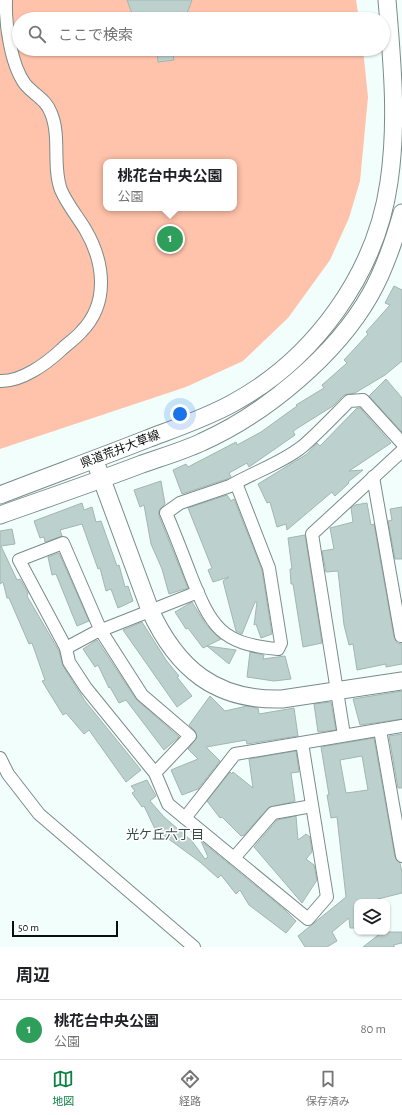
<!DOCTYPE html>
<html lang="ja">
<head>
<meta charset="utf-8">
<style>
	body { margin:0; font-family:"Alegreya Sans","Noto Sans JP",sans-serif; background:#f2f2f2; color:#202124 }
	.controls { position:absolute; right:12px; bottom:12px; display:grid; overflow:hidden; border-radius:8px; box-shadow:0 1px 3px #0004 }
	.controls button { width:36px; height:36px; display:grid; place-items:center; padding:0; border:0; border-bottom:1px solid #e0e0e0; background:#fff; color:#202124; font:20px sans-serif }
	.scale { position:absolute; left:12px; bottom:10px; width:106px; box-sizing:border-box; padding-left:4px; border:2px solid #080f0d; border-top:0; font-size:11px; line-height:14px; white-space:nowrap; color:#080f0d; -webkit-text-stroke:3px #fff; paint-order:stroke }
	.you { position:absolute; left:180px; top:414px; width:14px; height:14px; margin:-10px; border:3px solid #fff; border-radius:50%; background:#1a73e8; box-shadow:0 0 0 6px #1a73e833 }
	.badge { display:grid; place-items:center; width:26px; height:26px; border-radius:50%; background:#0b8043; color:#fff; font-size:13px; font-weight:700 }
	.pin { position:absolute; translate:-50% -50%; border:2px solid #fff; box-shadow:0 1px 4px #0006 }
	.popup { position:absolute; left:103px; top:159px; width:134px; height:52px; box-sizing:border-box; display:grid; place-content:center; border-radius:8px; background:#fff; filter:drop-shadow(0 1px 3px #0005); font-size:13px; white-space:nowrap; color:#757577 }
	.popup b { font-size:15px; color:#202124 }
	.popup::after { content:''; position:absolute; left:50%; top:100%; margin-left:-8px; border:8px solid transparent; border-top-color:#fff }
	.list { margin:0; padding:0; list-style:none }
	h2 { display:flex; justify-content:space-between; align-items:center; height:52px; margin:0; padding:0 16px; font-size:17px }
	h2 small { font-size:13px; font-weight:400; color:#757577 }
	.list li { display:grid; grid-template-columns:26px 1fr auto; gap:12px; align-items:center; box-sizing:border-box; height:60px; padding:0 16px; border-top:1px solid #e0e0e0 }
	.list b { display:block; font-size:15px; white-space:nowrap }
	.list p { margin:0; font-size:13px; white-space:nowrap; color:#757577 }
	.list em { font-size:13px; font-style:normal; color:#757577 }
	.icon { flex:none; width:22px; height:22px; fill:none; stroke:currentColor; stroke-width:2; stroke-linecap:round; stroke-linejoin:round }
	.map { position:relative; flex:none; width:402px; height:947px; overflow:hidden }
	.search { position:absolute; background:#fff; box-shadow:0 1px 3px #0004; left:12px; right:12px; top:12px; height:44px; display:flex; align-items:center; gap:10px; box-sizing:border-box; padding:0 14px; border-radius:22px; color:#757577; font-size:15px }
	.sheet { height:112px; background:#fff }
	nav { display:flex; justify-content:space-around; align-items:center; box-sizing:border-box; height:56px; border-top:1px solid #e0e0e0; background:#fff; font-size:11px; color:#757577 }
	nav a { display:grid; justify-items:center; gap:2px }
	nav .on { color:#0b8043 }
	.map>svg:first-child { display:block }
	.green { fill:#ffc2aa; fill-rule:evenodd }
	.building { fill:#bcd1cd; stroke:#a2b6b2; fill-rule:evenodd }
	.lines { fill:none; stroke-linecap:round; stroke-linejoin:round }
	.street-casing { stroke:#798c89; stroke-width:14 }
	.secondary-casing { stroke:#798c89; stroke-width:19 }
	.street { stroke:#fff; stroke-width:12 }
	.secondary { stroke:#fff; stroke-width:17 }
	.labels { text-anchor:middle; stroke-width:3; stroke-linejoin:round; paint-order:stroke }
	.street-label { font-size:12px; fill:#080f0d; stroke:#fff }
	.neighbourhood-label { font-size:13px; fill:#3b4d49; stroke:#fff }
</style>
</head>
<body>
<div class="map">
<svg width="402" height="947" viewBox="0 0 402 947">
	<rect width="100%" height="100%" fill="#f1fefc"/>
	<path class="green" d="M0,0h356l3,19h-340v30h344l5,48 -8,84 -11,37 -19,42 -42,58 -45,43 -57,26 -186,62zM106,162h128v46h-128z"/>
	<g class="building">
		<path d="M127,0h65l-4,11 -7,8h-43l-7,-8z"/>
		<path d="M157,49h15l2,11 -16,2z"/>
		<path d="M394,286l8,4v71l-17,14 -30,18 -11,2 -11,11 -40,25 2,4 -46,32 -2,-4 -18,10 2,4 -4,2 -45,15 -9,-24 13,-6 2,3 48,-25 1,3 24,-13 36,-26 -1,-1 28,-17 -2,-3 25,-22 -3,-3 24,-26 -2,-2 24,-27 -5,-2z"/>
		<path d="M386,379l16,19v34l-33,-36z"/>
		<path d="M357,408h3l31,35 -42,28 14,-1 -15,12 1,1 -14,13 -3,-4 -45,38 -1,-6 -9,3 -7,-25 -3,1 -9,-19 49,-30 10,-11 3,3z"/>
		<path d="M161,481l4,23 -6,6v6l29,72 -19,6 -7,-25 -11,-25 -7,-39 -4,2 -6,-17z"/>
		<path d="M227,495l4,6 3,-2 28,71 10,64 -11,4 -5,-14 -2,1 3,-23h-2l-13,32 -6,-3 -13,-50 6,-4 -16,5 -5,-12 4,-2 -24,-60z"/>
		<path d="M82,503l2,7 8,-3 4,15 5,-1 16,45 2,-1 6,22 3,-1 5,15 -15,7 -7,-19 -5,2 -6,-23 -2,1 -16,-45 -22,6 2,6 -17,6 -1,-5 -4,1 -6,-17z"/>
		<path d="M367,503l4,22 3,-1 20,113 3,6 5,1v20l-16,3v-3l-29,6 -4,-26 -4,1 -5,-20 -6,-54 -12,1 -4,-21 12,-2 -4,-21 23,-6 -2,-14 4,-3z"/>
		<path d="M402,507v52h-7l-7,-38 4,-1 -2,-11z"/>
		<path d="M12,529l3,15 -14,2 16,34 3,-1 8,14 -1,3 32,55 4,15 22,35 56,69 -15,12 -37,-52 -5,4 -18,-21 -3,2 -21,-34 3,-1 -13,-37 -3,1 -20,-46h-2l-4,-16 -3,2v-53z"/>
		<path d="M305,535l17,108 -19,4 -10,-63h-2l-1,-15h2l-4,-31z"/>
		<path d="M59,553l30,68 -12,5 -21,-52 -4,1 -4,-18z"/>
		<path d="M192,602l14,23 15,14 -18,9 -15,-20 -2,1 -11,-17z"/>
		<path d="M142,622l24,38 13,16 -2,1 15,19 -15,11 -54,-77z"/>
		<path d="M97,640l39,59 43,38 -15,13 -38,-50 -7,3 -9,-16 -1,1 -11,-23 -3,2 -12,-18z"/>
		<path d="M207,646l29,4 -7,14z"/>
		<path d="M250,652l14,3 -1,4 22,-3 6,23 -17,2 -27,-4z"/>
		<path d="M402,691v28l-42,6 -7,-26z"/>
		<path d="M210,696l15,15 22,-5 11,2 1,6 35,-6 4,28 -51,8 -1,-4 -40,7 14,14 -22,28 -16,6 -11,-25 27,-11 -10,-10 9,-12 -2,-6 -6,-6z"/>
		<path d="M331,702l5,28 -18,2 -4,-28z"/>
		<path d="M402,734v54h-4l-9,-52z"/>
		<path d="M374,738l21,119 5,6 2,9v21l-36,9h-9v26h-7l-1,-10 -17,14 5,9 -10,6h-22l-7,-11 48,-39 -9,-80 -6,1 -4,-23h2l-8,-48zM362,756l6,34 -22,3 -6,-33z"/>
		<path d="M296,751l3,21 -8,1 4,28 -27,7 -24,27 -3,1 -19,-19 -2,1 -13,-17 23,-29 2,2 1,-2 20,16 -4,-29z"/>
		<path d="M147,780l9,16 -6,5 14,16 28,24 13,18 3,-2 -7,-16 84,69 11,11 -10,12 -37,-28 -9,-15 -4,4 -15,-19 -3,3 -18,-16 -45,-33 -11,-23 -2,1 -10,-14 3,-2 -4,-5z"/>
		<path d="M296,816l2,24 8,-6 4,3 2,15 -6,7 8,6 3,15 -15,23 -48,-56 23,-27z"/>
		<path d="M382,932h20v11l-9,2 2,2h-32z"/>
	</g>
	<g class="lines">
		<defs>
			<g id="street">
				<path d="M0,381c21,1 46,-17 61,-31 6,-6 14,-11 20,-18 29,-29 23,-71 4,-103 -8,-13 -18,-25 -24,-39 -9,-24 0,-53 -10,-77 -5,-14 -17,-18 -26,-29 -14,-19 -20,-60 -19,-84"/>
				<path d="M373,477l28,159h1"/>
				<path d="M236,483l33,85 12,75 -3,6c-58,-5 -67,-23 -87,-73 -8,-21 -16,-42 -25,-63l14,-10 50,-17c24,-14 52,-23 73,-40 16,-14 31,-30 46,-45l14,-1 39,43"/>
				<path d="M66,648l28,-15 104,-41"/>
				<path d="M380,730l22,126"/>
				<path d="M344,735l-32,-201 90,-83"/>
				<path d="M0,758l8,16 31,40 155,133"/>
				<path d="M155,773l35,-37 -48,-41 -41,-64 -38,-88 -44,17 47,88 3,14 17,26 69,85 13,31 140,115 19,-22 -25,-154"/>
				<path d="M185,818l50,-64 167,-28"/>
				<path d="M234,858l39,-45 39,-7"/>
			</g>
			<g id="secondary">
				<path d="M98,469l52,141c27,59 66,91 132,89l120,-18"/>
				<path d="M0,495c49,-19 99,-37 147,-56 29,-11 59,-21 86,-36 81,-44 143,-129 156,-221 9,-61 3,-121 -2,-182"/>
				<path d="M0,515c48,-17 95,-33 142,-51 20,-7 41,-13 60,-22 63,-28 134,-87 168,-147 15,-26 24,-54 32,-82"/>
			</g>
		</defs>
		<use href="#street" class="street-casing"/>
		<use href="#secondary" class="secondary-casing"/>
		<use href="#street" class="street"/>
		<use href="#secondary" class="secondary"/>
	</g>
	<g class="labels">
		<g class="street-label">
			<text transform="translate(120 449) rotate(-21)" y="4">県道荒井大草線</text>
		</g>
		<g class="neighbourhood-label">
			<text x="165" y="839">光ケ丘六丁目</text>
		</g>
	</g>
</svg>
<div class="controls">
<button><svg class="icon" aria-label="layers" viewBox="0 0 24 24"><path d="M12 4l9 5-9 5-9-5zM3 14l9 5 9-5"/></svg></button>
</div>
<div class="scale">50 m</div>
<div class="you"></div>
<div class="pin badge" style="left:170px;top:239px;background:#2e9e5b">1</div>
<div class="popup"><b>桃花台中央公園</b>公園</div>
<div class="search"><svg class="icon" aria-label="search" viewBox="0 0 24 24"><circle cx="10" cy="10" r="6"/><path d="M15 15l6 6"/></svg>ここで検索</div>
</div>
<section class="sheet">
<h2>周辺<small></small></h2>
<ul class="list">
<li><span class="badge" style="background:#2e9e5b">1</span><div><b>桃花台中央公園</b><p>公園</p></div><em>80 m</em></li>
</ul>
</section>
<nav>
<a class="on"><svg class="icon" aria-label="map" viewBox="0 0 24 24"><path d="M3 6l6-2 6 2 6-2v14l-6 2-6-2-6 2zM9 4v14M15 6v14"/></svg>地図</a>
<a><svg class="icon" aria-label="directions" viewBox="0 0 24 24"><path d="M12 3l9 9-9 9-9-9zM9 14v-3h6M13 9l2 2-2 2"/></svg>経路</a>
<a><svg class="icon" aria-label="saved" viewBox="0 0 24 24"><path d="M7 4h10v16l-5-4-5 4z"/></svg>保存済み</a>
</nav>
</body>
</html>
